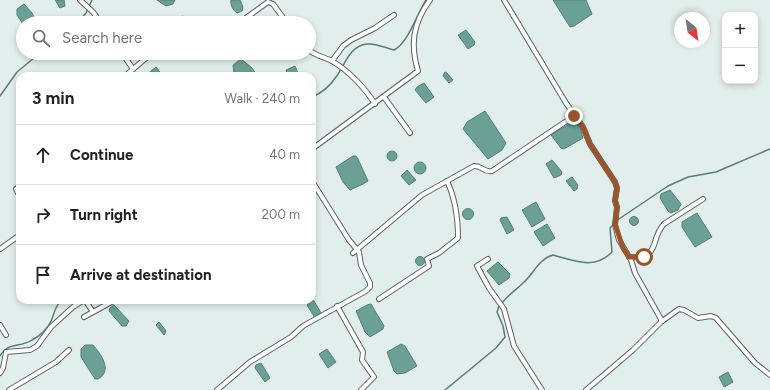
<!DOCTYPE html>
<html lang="en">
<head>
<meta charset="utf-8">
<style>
	body { margin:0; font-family:Figtree,sans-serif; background:#f6f6f6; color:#202124 }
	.controls { position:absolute; right:12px; top:12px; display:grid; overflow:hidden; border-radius:8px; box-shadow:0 2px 6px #0003 }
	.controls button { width:36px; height:36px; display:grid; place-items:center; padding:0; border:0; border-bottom:1px solid #e0e0e0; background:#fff; color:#202124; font:20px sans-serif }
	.compass { position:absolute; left:674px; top:12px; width:36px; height:36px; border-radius:50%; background:#fff; box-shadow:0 2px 6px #0003; rotate:150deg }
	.stop { position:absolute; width:12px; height:12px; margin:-9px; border:3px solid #9a542b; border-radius:50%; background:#fff }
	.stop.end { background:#9a542b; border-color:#fff; box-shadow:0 1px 4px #0008 }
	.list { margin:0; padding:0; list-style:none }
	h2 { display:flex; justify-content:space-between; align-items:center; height:52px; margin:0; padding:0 16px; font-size:17px }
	h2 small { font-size:13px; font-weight:400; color:#757577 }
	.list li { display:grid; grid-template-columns:26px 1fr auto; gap:12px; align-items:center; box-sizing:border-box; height:60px; padding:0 16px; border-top:1px solid #e0e0e0 }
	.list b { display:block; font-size:15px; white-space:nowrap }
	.list em { font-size:13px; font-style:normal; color:#757577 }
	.icon { flex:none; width:22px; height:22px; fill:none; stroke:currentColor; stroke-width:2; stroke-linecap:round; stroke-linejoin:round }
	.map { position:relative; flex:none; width:770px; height:390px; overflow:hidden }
	.search { position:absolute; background:#fff; box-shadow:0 2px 6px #0003; left:16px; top:16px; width:300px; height:44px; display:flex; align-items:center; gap:10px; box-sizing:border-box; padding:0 14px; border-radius:22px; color:#757577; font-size:15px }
	.panel { position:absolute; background:#fff; box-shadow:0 2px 6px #0003; left:16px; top:72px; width:300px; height:232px; border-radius:12px }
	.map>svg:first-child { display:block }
	.water { fill:#6aa095; stroke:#567e76 }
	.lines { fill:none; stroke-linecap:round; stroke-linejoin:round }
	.stream { stroke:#567e76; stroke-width:1.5 }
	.minor-casing { stroke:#5a6462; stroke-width:6 }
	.minor { stroke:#fff; stroke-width:4 }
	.route { stroke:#9a542b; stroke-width:5 }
</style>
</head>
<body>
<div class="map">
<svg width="770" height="390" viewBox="0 0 770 390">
	<rect width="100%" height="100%" fill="#e2eeeb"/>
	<g class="water">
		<path d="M55,0h9l1,6 -5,2z"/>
		<path d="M157,0h18l-2,4 -7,2z"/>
		<path d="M231,0h9l3,7 -1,4 -5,2c-4,-3 -7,-8 -6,-13z"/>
		<path d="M553,0h33l6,14 -18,12 -4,1z"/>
		<path d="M24,4l8,9 5,10 -14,1 -6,-9v-6z"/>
		<path d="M183,16l8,7h-19l5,-5z"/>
		<path d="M466,30l9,12 -1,3 -6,4 -10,-14z"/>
		<path d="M241,59l10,8 7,9h-21l-3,-2 -1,-9z"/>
		<path d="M295,66l4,10h-11l-2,-6z"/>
		<path d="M156,67l7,9h-18z"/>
		<path d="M445,72l2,1 6,7 -4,3 -6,-7z"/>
		<path d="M424,83l10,14 -8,6 -11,-13 2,-3z"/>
		<path d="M485,111l21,32 -4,7 -14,9 -25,-30 4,-7z"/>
		<path d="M574,121l6,7 3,10 -19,11 -3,-1 -10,-13z"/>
		<circle cx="392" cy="156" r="5"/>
		<path d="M353,156h3l2,3 10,22 -5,3 -13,6 -7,-8 -7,-15z"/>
		<path d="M552,160l10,12 -1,3 -7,3 -8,-14z"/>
		<circle cx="420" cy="168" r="6"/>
		<path d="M407,170l9,10 -7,5 -8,-9z"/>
		<path d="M572,177l6,8 -1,4 -3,2 -8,-10z"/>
		<path d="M670,190l11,14 -3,6 -7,3 -3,-2 -8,-13 1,-4z"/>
		<path d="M536,202l9,17 -13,8 -10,-17z"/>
		<circle cx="468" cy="214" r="5.5"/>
		<path d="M697,213l15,24 -17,10 -13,-20v-5z"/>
		<circle cx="634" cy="221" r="4.5"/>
		<path d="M507,217l7,13 -7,4 -7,-14 1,-2z"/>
		<path d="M547,224l8,14 -12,8 -9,-14z"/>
		<circle cx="420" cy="261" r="4.5"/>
		<path d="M498,262l12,12 -1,4 -10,7 -12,-14z"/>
		<path d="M311,300l3,1 7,12 -6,5 -8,-13z"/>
		<path d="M371,304l13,22 -1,3 -13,8 -5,-5 -9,-21 11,-6z"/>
		<path d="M114,305l15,16 -3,5h-4l-13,-15 1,-3z"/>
		<path d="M159,322l7,9 -2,4 -8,-10z"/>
		<path d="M401,344l4,2 12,20 -12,7 -8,1 -3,-3 -7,-19z"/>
		<path d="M85,345h8c8,9 20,26 5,34h-3l-14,-22v-8z"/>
		<path d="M327,349l9,13 -8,6 -9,-14z"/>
		<path d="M261,363l9,15 -5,4 -10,-14 1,-3z"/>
		<path d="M728,372l5,10 -9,5 -5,-10z"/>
	</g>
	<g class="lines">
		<g class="stream">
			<path d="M77,23l9,-10 6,-13"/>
			<path d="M0,96l17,-24 23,-19"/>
			<path d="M312,97c10,-4 18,-11 24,-20 9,-12 13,-31 31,-33 9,-1 18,4 27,6 14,-7 23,-36 32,-50"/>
			<path d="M616,221l52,-35 20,-9 28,-5 54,-23"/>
			<path d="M502,303c6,-8 14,-13 21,-20 11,-9 15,-24 30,-28 22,6 42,15 59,-3l-2,-24 4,-4"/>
			<path d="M0,356c7,-14 20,-8 32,-16 6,-3 13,-9 17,-15 6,-9 4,-18 13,-25"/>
			<path d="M445,390l51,-42 9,-11 -2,-11 -6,-14 2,-6"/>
		</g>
		<defs>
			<g id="minor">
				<path d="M80,0l13,12 8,11"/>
				<path d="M504,0l62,103 17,24 7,17 25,38 2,6 -2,13 2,6 -2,18 4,15 12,20 4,13 27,48"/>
				<path d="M239,23l29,-21 5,2 14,19"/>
				<path d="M309,50c7,6 15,7 23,11 17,10 33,27 43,43"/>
				<path d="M122,53l11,16"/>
				<path d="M332,61l11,-15 8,-6 24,-12 19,-13"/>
				<path d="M125,76l27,-23"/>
				<path d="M384,97l26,36"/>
				<path d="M312,149l106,-78c-8,-27 -5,-48 12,-71"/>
				<path d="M20,186l-4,3 4,8"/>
				<path d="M0,249l20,-14"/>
				<path d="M353,253l69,-58 52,-29c7,-1 10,7 18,5l82,-55"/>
				<path d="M629,257c33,2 20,-17 35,-33l39,-25"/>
				<path d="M488,259l-11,7 12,22 15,21 10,37 28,44"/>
				<path d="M379,299l50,-33 -2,-7 12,-6 19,-15c0,-20 -2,-38 -11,-57"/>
				<path d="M85,300l8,12"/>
				<path d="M337,306l26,46 -1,8 12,17 -13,13"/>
				<path d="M84,317l31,-17"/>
				<path d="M0,325l6,10"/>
				<path d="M0,373l3,-5 3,-16 24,-2 7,-4 14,-19 22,-20 11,-7"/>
				<path d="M9,390l47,-28 13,-12"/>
				<path d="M217,390l33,-28 41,-25 12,-11 63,-35 4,-4v-4l-9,-18 -2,-13 -10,-12 -37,-59"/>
				<path d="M586,390l47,-40 28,-28 18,-13 5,1 14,8 13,-2 5,2 39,45 15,12"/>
			</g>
		</defs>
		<use href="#minor" class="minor-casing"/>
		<use href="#minor" class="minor"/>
	</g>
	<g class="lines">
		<path class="route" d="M574,116l9,11 7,17 25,38 2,6 -2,12 2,7 -2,17 8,24 6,9h15"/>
	</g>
</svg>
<div class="controls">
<button>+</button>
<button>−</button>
</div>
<svg class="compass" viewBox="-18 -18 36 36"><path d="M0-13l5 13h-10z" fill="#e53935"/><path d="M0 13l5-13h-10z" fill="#757577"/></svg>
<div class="stop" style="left:644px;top:257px"></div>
<div class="stop end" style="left:574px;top:116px"></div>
<div class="search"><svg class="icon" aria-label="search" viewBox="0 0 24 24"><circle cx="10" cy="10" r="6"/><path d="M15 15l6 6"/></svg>Search here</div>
<section class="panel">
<h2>3 min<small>Walk · 240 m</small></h2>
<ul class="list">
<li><svg class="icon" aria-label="ahead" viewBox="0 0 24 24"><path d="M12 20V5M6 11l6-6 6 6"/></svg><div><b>Continue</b></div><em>40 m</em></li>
<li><svg class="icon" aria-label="right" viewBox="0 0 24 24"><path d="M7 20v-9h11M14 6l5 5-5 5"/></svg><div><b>Turn right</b></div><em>200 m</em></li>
<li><svg class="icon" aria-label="arrive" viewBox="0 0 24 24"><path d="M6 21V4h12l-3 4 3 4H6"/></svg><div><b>Arrive at destination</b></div></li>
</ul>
</section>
</div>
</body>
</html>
